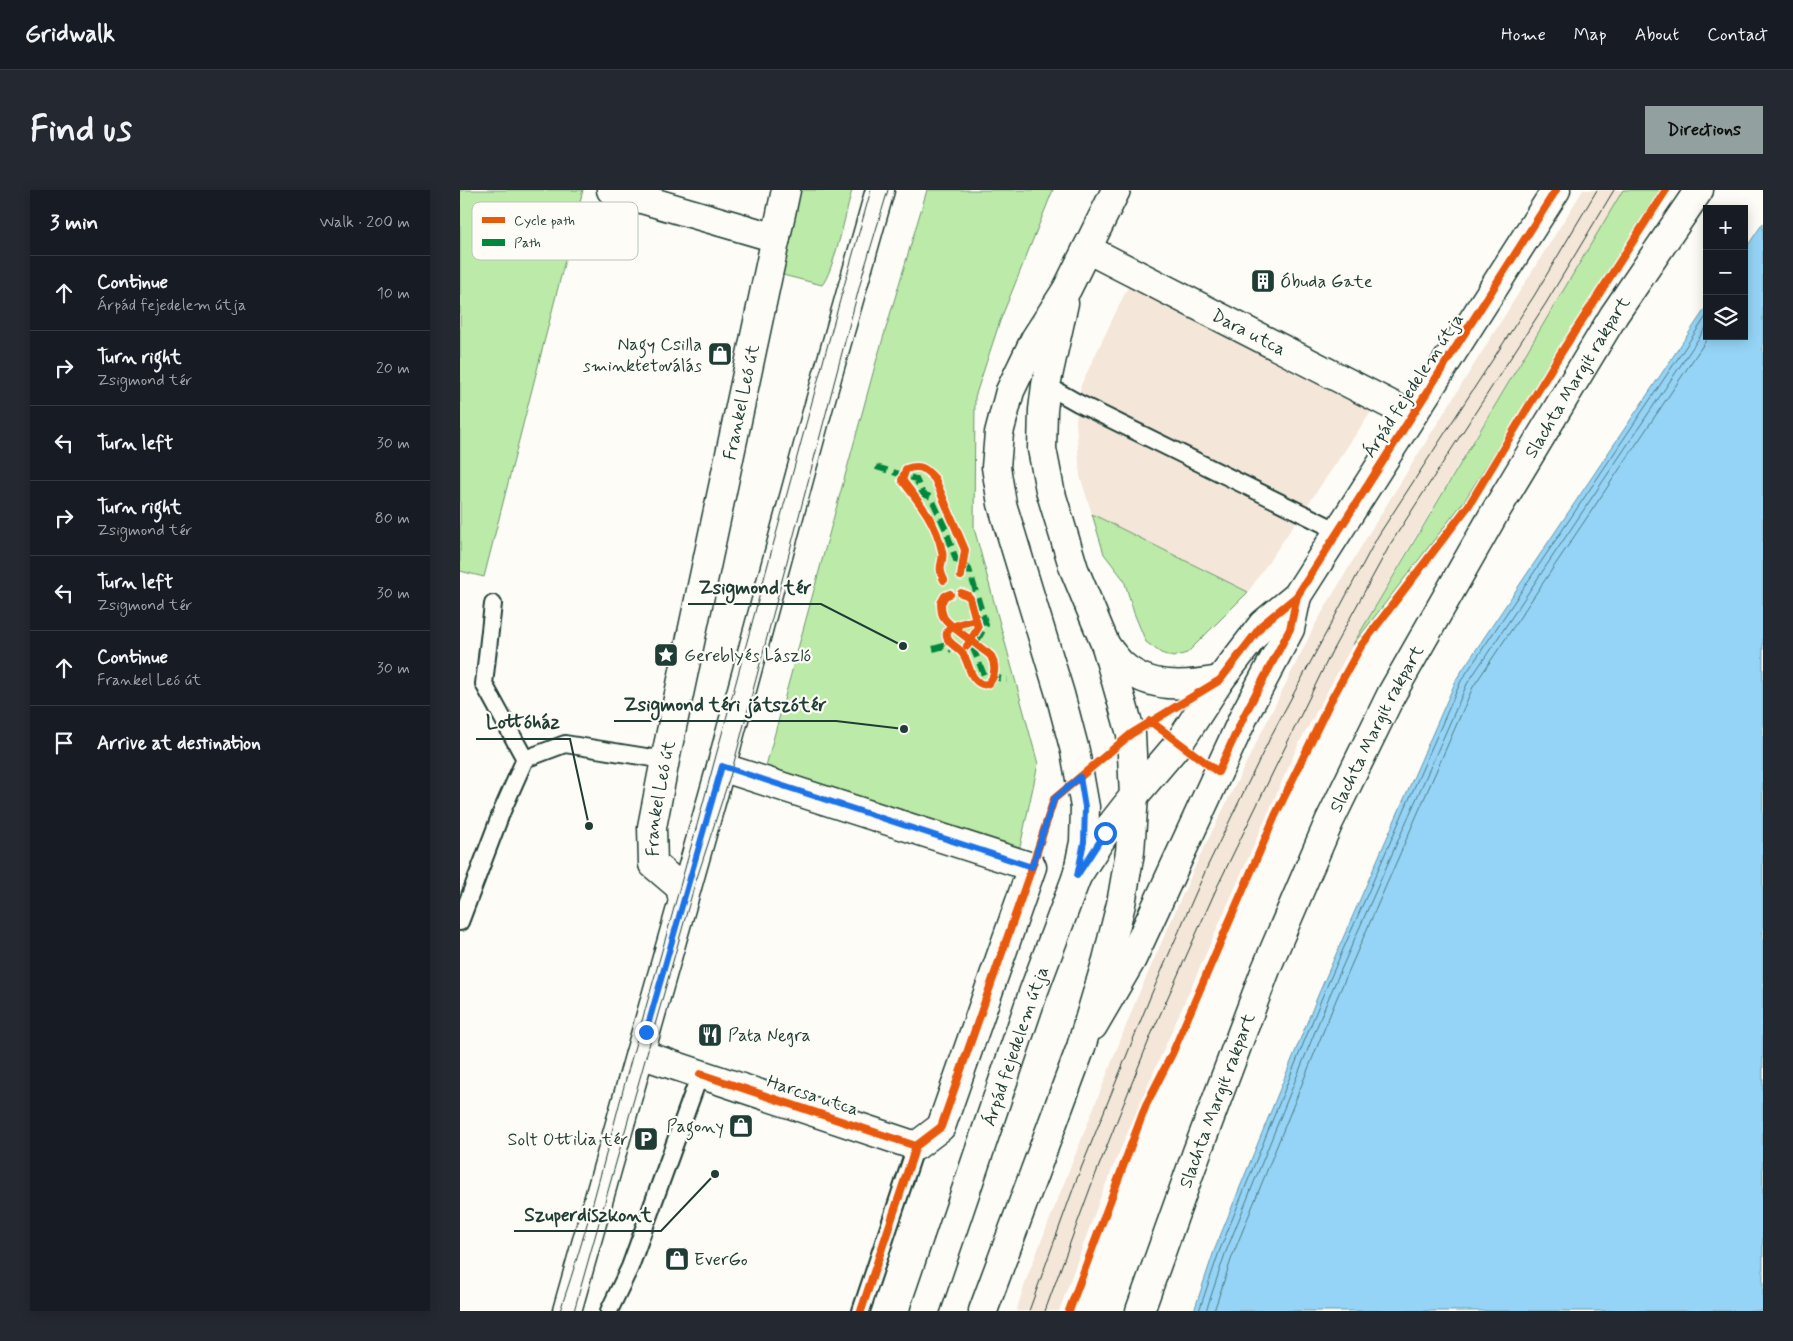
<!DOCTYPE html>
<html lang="en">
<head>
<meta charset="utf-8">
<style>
	body { margin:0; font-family:Mynerve,sans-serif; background:#242831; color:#f1f3f6 }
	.controls { position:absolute; right:15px; top:15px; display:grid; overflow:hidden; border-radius:0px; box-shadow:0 2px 12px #0003 }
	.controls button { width:45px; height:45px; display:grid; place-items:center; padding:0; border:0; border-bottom:1px solid #363941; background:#171b24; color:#f1f3f6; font:25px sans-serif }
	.stop { position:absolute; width:15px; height:15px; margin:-11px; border:4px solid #1a73e8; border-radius:50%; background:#fff }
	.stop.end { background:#1a73e8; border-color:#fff; box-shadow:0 1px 5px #0008 }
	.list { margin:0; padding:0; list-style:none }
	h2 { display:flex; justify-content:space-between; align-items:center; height:65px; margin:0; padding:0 20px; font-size:21px }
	h2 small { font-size:16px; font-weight:400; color:#9ea1a6 }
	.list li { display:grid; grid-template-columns:32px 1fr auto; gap:15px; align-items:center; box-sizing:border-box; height:75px; padding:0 20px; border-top:1px solid #363941 }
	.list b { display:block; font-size:19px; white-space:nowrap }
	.list p { margin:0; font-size:16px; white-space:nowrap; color:#9ea1a6 }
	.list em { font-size:16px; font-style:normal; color:#9ea1a6 }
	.icon { flex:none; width:28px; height:28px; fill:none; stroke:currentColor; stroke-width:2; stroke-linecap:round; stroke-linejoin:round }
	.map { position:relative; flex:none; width:1303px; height:1121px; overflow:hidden; border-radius:0px }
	header { display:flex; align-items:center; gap:30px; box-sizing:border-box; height:70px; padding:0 25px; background:#171b24; border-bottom:1px solid #363941 }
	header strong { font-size:24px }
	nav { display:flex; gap:28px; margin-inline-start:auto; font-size:18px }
	.intro { display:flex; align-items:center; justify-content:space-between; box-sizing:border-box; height:120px; padding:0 30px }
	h1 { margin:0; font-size:35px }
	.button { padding:12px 22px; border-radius:0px; background:#92a19f; color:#111; font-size:18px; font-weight:700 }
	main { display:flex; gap:30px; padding:0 30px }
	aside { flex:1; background:#171b24; border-radius:0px; box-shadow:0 2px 12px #0003 }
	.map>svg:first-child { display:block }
	.built { fill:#f4e6d8 }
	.green { fill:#bceaa8; stroke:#6e946e }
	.water { fill:#95d4f6; stroke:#6698a8 }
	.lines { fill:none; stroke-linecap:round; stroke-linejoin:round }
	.shore { stroke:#4e7982; stroke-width:1 }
	.service-casing { stroke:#1f3d34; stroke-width:20 }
	.minor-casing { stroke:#1f3d34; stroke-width:31 }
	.tertiary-casing { stroke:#1f3d34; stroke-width:31 }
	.secondary-casing { stroke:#1f3d34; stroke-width:31 }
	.service { stroke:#fdfcf7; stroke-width:16 }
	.minor { stroke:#fdfcf7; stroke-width:28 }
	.tertiary { stroke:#fdfcf7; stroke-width:28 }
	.secondary { stroke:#fdfcf7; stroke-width:28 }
	.tram { stroke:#1f3d34; stroke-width:1 }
	.quiet { stroke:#00873e; stroke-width:6; stroke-dasharray:12 6; stroke-linecap:butt }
	.cycleway-casing { stroke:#fdfcf7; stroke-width:11 }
	.cycleway { stroke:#e8590c; stroke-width:8 }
	.route { stroke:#1a73e8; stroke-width:6 }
	.labels { text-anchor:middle; stroke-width:4.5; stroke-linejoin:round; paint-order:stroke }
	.poi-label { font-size:18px; fill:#1f3d34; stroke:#fdfcf7; text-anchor:start }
	.street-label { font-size:18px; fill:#1f3d34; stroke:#fdfcf7 }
	.key { fill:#fdfcf7; stroke:#bac3bc; stroke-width:1 }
	.key-label { font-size:14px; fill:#1f3d34 }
	.leader { fill:none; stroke:#1f3d34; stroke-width:2 }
	.callout-dot { fill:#1f3d34; stroke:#fdfcf7; stroke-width:2 }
	.callout-label { font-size:19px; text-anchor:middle; font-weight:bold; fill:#1f3d34; stroke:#fdfcf7; stroke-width:4.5; stroke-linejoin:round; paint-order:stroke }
</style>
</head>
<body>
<header>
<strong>Gridwalk</strong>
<nav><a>Home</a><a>Map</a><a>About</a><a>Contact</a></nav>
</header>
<div class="intro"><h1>Find us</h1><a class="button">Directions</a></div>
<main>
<aside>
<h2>3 min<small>Walk · 200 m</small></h2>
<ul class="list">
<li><svg class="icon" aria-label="ahead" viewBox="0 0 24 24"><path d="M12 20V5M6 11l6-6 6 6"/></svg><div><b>Continue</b><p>Árpád fejedelem útja</p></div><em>10 m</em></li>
<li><svg class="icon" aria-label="right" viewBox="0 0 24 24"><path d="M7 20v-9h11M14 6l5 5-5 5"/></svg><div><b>Turn right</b><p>Zsigmond tér</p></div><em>20 m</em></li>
<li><svg class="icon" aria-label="left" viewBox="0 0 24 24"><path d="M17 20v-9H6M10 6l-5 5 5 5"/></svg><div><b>Turn left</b></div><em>30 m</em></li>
<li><svg class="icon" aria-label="right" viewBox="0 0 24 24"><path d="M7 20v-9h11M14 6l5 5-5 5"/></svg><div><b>Turn right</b><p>Zsigmond tér</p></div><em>80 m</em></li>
<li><svg class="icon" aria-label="left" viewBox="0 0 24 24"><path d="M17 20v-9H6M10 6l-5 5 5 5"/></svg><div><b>Turn left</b><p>Zsigmond tér</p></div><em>30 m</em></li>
<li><svg class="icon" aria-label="ahead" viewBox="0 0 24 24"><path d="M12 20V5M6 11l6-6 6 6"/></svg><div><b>Continue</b><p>Frankel Leó út</p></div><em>30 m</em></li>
<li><svg class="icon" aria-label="arrive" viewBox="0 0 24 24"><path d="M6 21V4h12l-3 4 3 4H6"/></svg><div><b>Arrive at destination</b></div></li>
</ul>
</aside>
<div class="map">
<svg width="1303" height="1121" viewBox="0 0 1303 1121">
	<rect width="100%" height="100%" fill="#fdfcf7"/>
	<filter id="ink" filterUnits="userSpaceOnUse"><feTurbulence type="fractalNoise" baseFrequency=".02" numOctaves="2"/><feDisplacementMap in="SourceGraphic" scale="10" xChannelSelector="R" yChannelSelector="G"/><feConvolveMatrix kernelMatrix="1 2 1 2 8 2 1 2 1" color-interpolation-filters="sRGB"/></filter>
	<g filter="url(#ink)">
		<g class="built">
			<path d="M1123,0h40l-216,361 -55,95 -54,99 -158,358 -38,90 -43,118h-43l12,-36 109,-277 61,-138 118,-237 55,-93z"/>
			<path d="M668,97l245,122 -125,183 -156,-78 -12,-38 -4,-55 5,-36z"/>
		</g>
		<g class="green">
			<path d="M0,0h123l-99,387 -24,-6z"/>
			<path d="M337,0h55c-5,19 -19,83 -30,95l-43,-11z"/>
			<path d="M467,0h126l-53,131 -25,76 -1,131 64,236 -18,83 -254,-81 110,-404z"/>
			<path d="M1163,0h37l-195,310 -113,146z"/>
			<path d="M632,324l156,78 -61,61 -14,4 -12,-4 -15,-11 -12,-29 -10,-33 -20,-26z"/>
		</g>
		<path class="water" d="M1303,33v1088h-569l20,-60 105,-258 138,-315 250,-372v30h37v-85z"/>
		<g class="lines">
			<g class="shore">
				<path d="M739,1121l20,-59 104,-257 138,-314 246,-366"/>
				<path d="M746,1121l19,-57 104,-257 138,-313 240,-358"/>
				<path d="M754,1121l18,-54 104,-257 137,-313 236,-351"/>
			</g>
			<defs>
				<g id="service">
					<path d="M586,195l32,18 260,128"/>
					<path d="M33,414l-9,80 41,75"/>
					<path d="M0,732l42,-111 23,-52 40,-15 100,16"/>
					<path d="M149,1121l21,-44 70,-193"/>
					<path d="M401,1121l55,-165"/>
				</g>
				<g id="minor">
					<path d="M151,0l165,48"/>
					<path id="s1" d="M627,59l324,166"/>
					<path id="s2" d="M223,711l-3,-14 -27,-23 -1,-37 13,-67 121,-570"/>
					<path d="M180,864l276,92 25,-19 91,-260 -311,-100"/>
				</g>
				<g id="tertiary">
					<path d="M646,456c5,6 9,12 15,18 28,26 65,22 99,16"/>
					<path d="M617,686l28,-43 29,-37 45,-53 41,-63 43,-56 34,-28 259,-406"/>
					<path d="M633,836l39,-67 113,-245 45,-85 7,-33"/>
					<path d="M107,1121l154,-544 95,-351 64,-226"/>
				</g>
				<g id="secondary">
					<path id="s3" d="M465,1121l108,-318 44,-117 7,-34 1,-35 -10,-56 -15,-57 -58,-190 -6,-37 3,-34 11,-42 25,-52 32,-50 49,-99"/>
					<path d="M523,1121l98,-264 26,-87 14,-56 9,-52 4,-56 -3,-62 -25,-88 -32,-77 -24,-79 -8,-41 1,-39 3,-25 18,-82"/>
					<path id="s4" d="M680,1121l57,-159 69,-183 63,-147 62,-127 103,-181 120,-199 85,-125"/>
				</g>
			</defs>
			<use href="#service" class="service-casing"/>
			<use href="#minor" class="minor-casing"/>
			<use href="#tertiary" class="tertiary-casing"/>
			<use href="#secondary" class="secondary-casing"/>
			<use href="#service" class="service"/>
			<use href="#minor" class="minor"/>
			<use href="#tertiary" class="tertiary"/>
			<use href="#secondary" class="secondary"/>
			<g class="tram">
				<path d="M100,1121c31,-90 52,-184 78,-276 81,-281 153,-564 233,-845"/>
				<path d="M114,1121l120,-424 38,-117 131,-497 25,-83"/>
				<path d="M569,1121l47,-130 75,-186 57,-130 64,-131 106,-198 156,-240 63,-106"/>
				<path d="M585,1121l46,-125 60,-151 67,-150 114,-234 59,-108 155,-240 68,-113"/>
			</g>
			<g class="quiet">
				<path d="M416,277l40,12 7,15 8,3 15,33 10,30 7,4 6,5 17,56 -13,23 11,27 23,5"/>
				<path d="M473,459l11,-3 8,4"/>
			</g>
			<defs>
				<g id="cycleway">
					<path d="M484,390c-8,-15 1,-18 -2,-29 -6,-29 -22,-48 -40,-71l4,-11c14,-5 19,-1 29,10l30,71 -4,26"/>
					<path d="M501,403l6,2 3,3 8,30 -11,18"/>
					<path d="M490,404l-5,2 -4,7c0,5 0,10 3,15 5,8 30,24 38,31 3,2 7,5 9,7 9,16 -2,40 -17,22 -5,-6 -6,-17 -11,-24 -3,-5 -10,-8 -14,-13 -11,-15 19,-19 27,-21"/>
					<path d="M690,531l68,51 27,-58 45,-85 7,-33"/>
					<path d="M240,884l216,72"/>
					<path d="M401,1121l55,-165 25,-19 91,-260 22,-68 77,-65 89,-54 43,-56 34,-28 259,-406"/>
					<path d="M609,1121l77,-206 26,-51 103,-238 55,-114 31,-56 108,-141 90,-149 107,-166"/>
				</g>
			</defs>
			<use href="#cycleway" class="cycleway-casing"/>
			<use href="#cycleway" class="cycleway"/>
		</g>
	</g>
	<g class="lines" filter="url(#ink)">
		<path class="route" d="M186,842l76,-266 310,101 22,-68 26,-22 5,30 -1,35 -7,34 28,-43"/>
	</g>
	<defs>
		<symbol id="building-square" viewBox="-11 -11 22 22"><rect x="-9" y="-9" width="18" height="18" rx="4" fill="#1f3d34" stroke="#fdfcf7"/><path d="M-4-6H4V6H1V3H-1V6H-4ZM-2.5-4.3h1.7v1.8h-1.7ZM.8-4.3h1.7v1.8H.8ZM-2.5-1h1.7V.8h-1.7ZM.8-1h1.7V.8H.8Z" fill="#fff"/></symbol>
		<symbol id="shop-square" viewBox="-11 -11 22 22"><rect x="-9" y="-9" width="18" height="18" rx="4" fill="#1f3d34" stroke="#fdfcf7"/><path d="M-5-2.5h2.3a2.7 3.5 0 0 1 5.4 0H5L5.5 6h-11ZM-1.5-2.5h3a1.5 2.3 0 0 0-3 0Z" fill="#fff"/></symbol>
		<symbol id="sight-square" viewBox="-11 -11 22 22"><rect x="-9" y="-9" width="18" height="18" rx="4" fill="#1f3d34" stroke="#fdfcf7"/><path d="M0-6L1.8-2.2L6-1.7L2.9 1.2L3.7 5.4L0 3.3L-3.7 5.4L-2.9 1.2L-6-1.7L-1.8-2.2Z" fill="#fff"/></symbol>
		<symbol id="restaurant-square" viewBox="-11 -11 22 22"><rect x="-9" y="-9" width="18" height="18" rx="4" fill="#1f3d34" stroke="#fdfcf7"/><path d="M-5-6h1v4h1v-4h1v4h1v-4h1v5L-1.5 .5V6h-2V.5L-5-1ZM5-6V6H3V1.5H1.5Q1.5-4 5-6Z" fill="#fff"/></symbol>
		<symbol id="parking-square" viewBox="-11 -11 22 22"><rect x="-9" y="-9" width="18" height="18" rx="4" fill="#1f3d34" stroke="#fdfcf7"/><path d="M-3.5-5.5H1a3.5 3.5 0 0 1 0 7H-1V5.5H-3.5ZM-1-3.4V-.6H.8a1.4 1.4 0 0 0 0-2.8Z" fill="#fff"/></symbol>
	</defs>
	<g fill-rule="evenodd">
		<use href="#building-square" x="789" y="77" width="28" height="28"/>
		<use href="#shop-square" x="246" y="150" width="28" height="28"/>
		<use href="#sight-square" x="192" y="451" width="28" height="28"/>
		<use href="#restaurant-square" x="236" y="831" width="28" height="28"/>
		<use href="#shop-square" x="267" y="922" width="28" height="28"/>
		<use href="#parking-square" x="172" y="935" width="28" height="28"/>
		<use href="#shop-square" x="203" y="1055" width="28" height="28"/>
	</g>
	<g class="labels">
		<g class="poi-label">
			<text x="820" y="97">Óbuda Gate</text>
			<text x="242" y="160" text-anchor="end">Nagy Csilla<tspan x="242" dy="21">sminktetoválás</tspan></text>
			<text x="224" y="471">Gereblyés László</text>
			<text x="268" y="851">Pata Negra</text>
			<text x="264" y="942" text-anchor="end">Pagony</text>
			<text x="168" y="955" text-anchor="end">Solt Ottilia tér</text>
			<text x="234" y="1075">EverGo</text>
		</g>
		<g class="street-label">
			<text dy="6" stroke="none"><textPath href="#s1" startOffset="182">Dara utca</textPath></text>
			<text dy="6" stroke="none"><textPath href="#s4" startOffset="1034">Slachta Margit rakpart</textPath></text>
			<text transform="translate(953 195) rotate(-57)" y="6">Árpád fejedelem útja</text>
			<text dy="6" stroke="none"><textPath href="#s2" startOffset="521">Frankel Leó út</textPath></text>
			<text dy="6" stroke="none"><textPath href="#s4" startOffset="629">Slachta Margit rakpart</textPath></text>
			<text dy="6" stroke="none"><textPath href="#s2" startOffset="116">Frankel Leó út</textPath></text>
			<text dy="6" stroke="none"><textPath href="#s3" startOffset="280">Árpád fejedelem útja</textPath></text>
			<text transform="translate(353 905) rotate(18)" y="6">Harcsa utca</text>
			<text dy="6" stroke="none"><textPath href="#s4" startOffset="224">Slachta Margit rakpart</textPath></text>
		</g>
	</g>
	<rect x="12" y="12" width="166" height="58" rx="8" class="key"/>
	<rect x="22" y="27" width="23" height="6" fill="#e8590c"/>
	<rect x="22" y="49" width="23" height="7" fill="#00873e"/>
	<g class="key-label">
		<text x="54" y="35">Cycle path</text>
		<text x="54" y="57">Path</text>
	</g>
	<path class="leader" d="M443 456L361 414H228M444 539L376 531H154M129 636L110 549H16M255 984L201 1041H54"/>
	<g class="callout-dot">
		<circle cx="443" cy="456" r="5"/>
		<circle cx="444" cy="539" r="5"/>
		<circle cx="129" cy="636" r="5"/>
		<circle cx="255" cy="984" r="5"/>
	</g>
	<g class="callout-label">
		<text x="295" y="404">Zsigmond tér</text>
		<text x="265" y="521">Zsigmond téri játszótér</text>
		<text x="63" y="538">Lottóház</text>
		<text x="128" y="1031">Szuperdiszkont</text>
	</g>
</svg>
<div class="controls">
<button>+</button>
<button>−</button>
<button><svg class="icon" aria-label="layers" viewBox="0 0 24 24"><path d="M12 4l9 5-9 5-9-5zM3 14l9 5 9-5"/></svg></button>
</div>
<div class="stop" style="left:645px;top:643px"></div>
<div class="stop end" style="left:186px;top:842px"></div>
</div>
</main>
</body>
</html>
